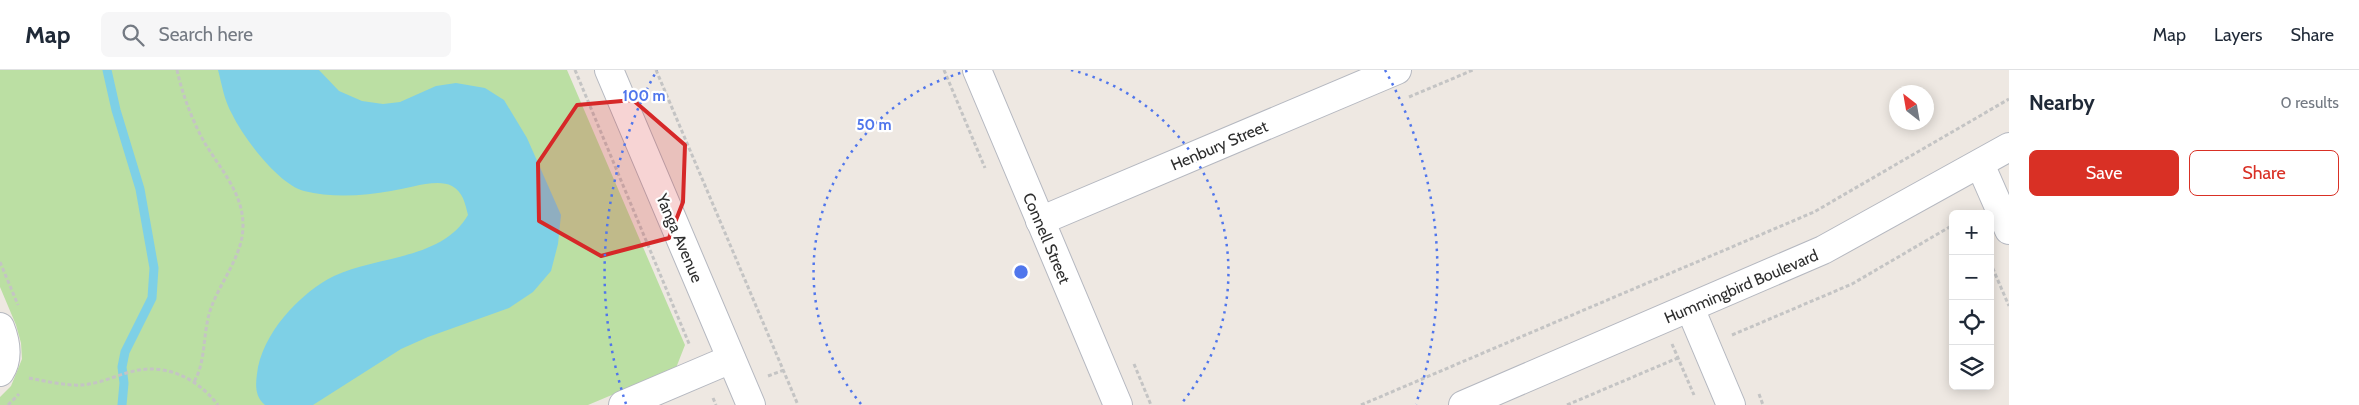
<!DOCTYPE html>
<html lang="en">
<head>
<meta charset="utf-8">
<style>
	body { margin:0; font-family:Cabin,sans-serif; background:#f6f6f7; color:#1f2937 }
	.controls { position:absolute; right:15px; bottom:15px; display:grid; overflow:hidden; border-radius:8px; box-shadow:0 2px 12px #0003 }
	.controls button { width:45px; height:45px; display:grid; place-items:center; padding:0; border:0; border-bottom:1px solid #e0e1e3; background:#fff; color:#1f2937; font:25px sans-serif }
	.compass { position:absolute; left:1889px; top:15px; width:45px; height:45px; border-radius:50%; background:#fff; box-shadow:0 2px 12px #0003; rotate:329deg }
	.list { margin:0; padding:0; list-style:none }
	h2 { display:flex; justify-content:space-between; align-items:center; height:65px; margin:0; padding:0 20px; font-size:21px }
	h2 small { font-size:16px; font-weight:400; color:#747a83 }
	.actions { display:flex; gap:10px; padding:15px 20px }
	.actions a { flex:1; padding:11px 0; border:1px solid #d93025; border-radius:8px; text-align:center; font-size:18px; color:#d93025 }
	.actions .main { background:#d93025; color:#fff }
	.icon { flex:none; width:28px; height:28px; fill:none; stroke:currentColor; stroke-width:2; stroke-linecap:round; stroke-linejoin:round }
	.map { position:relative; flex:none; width:2009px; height:335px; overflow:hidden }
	header { display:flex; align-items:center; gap:30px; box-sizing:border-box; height:70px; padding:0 25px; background:#fff; border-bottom:1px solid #e0e1e3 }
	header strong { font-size:24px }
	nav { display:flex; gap:28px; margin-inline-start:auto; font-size:18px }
	.search { width:350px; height:45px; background:#f6f6f7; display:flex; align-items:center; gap:12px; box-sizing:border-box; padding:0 18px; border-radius:8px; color:#747a83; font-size:19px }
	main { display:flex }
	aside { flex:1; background:#fff }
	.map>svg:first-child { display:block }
	.green { fill:#bbdfa3 }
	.water { fill:#7ed0e6 }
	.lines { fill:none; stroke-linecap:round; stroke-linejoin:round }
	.stream { stroke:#7ed0e6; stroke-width:9 }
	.minor-casing { stroke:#b5b8c0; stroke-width:30 }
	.path { stroke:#c4c4c4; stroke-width:3; stroke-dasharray:4 2.5; stroke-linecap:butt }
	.minor { stroke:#fff; stroke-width:28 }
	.marked { fill:#d62828; fill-opacity:0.2; stroke:#d62828; stroke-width:4; stroke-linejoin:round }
	.ring { fill:none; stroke:#5076ec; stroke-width:2.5; stroke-dasharray:2.5 5 }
	.labels { text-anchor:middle; stroke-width:4.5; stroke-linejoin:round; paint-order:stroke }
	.street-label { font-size:16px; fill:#2e2e2e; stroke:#fff }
	.centre { fill:#5076ec; stroke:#fff; stroke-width:2.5 }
	.ring-label { font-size:15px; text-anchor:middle; font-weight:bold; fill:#5076ec; stroke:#fff; stroke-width:4.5; stroke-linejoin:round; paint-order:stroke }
</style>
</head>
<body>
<header>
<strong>Map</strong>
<div class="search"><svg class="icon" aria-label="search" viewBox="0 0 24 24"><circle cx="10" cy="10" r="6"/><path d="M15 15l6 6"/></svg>Search here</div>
<nav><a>Map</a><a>Layers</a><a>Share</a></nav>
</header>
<main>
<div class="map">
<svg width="2009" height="335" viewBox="0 0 2009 335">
	<rect width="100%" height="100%" fill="#eee8e2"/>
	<path class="green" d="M0,0h567l118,275 -9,23 -88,37h-588v-8l11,-11 11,-27 -1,-16 -5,-18 -16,-38z"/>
	<path class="water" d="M218,0h101l20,21 23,10 21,3 17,-2 36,-16 20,-3 29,5 19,12 23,38 34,77 -3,29 -7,27 -18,21 -24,16 -81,29 -27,12 -88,56h-48c-12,-10 -9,-24 -7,-38 4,-20 17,-41 31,-56 13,-14 28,-27 45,-35 42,-20 108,-16 134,-61 -3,-12 -5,-23 -16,-29 -16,-8 -44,3 -61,5 -27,5 -60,7 -87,0 -26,-7 -61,-54 -72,-77 -8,-14 -10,-29 -14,-44z"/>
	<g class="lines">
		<path class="stream" d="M107,0l9,40 24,79 14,79 -2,30 -27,54 -3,15 2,16 -2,22"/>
		<defs>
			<g id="minor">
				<path d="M609,0l142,335"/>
				<path d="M977,0l141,335"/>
				<path d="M1980,94l29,66"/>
				<path d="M1040,151l357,-151"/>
				<path d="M1690,238l41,97"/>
				<path d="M0,257c6,15 9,31 0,45"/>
				<path d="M623,335l108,-46"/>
				<path d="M1463,335l360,-155 186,-103"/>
			</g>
		</defs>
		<use href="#minor" class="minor-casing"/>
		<g class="path">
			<path d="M177,0c5,23 14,47 25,68 19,34 49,61 39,104 -6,23 -22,44 -30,66 -9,25 -4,51 -17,74"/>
			<path d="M575,0l115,276"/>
			<path d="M656,0l142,335"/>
			<path d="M944,0l41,98"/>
			<path d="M1409,27l64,-27"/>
			<path d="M0,192l18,43"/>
			<path d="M1990,192l19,44"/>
			<path d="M1732,265l120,-51 101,-59"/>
			<path d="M1672,274l22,51"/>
			<path d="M1134,294l17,41"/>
			<path d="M768,306l16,-6"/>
			<path d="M29,308c17,3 36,8 53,7 16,-1 33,-9 48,-13 35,-10 67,6 88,33"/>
			<path d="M1759,324l4,11"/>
			<path d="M713,328l3,7"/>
			<path d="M8,335l11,-11"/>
			<path d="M1361,335l453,-193 195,-113"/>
			<path d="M1567,335l113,-48"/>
		</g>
		<use href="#minor" class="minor"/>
	</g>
	<path class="marked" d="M633,30l52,45 -2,57 -14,36 -68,18 -62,-35 -1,-58 39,-58z"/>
	<g class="ring">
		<path d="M861 334A208 208 0 0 1 971 0M1071 0A208 208 0 0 1 1181 334"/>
		<path d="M626 334A416 416 0 0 1 657 0M1385 0A416 416 0 0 1 1416 334"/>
	</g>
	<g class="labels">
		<g class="street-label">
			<text transform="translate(1219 75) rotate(-23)" y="6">Henbury Street</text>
			<text transform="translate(680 168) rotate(67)" y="6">Yanga Avenue</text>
			<text transform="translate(1047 168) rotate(67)" y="6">Connell Street</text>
			<text transform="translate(1741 216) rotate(-23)" y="6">Hummingbird Boulevard</text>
		</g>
	</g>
	<circle cx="1021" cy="202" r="8" class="centre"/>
	<g class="ring-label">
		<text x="644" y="31">100 m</text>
		<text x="874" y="60">50 m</text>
	</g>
</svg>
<div class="controls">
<button>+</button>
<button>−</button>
<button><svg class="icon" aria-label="locate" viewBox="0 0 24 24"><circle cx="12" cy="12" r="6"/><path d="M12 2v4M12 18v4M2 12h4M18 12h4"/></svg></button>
<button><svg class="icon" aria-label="layers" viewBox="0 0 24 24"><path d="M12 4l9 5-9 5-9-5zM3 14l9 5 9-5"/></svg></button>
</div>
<svg class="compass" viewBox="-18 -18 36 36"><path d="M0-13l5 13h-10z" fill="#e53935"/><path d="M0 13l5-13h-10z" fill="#747a83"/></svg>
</div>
<aside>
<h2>Nearby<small>0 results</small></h2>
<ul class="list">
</ul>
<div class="actions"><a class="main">Save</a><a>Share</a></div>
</aside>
</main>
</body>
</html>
